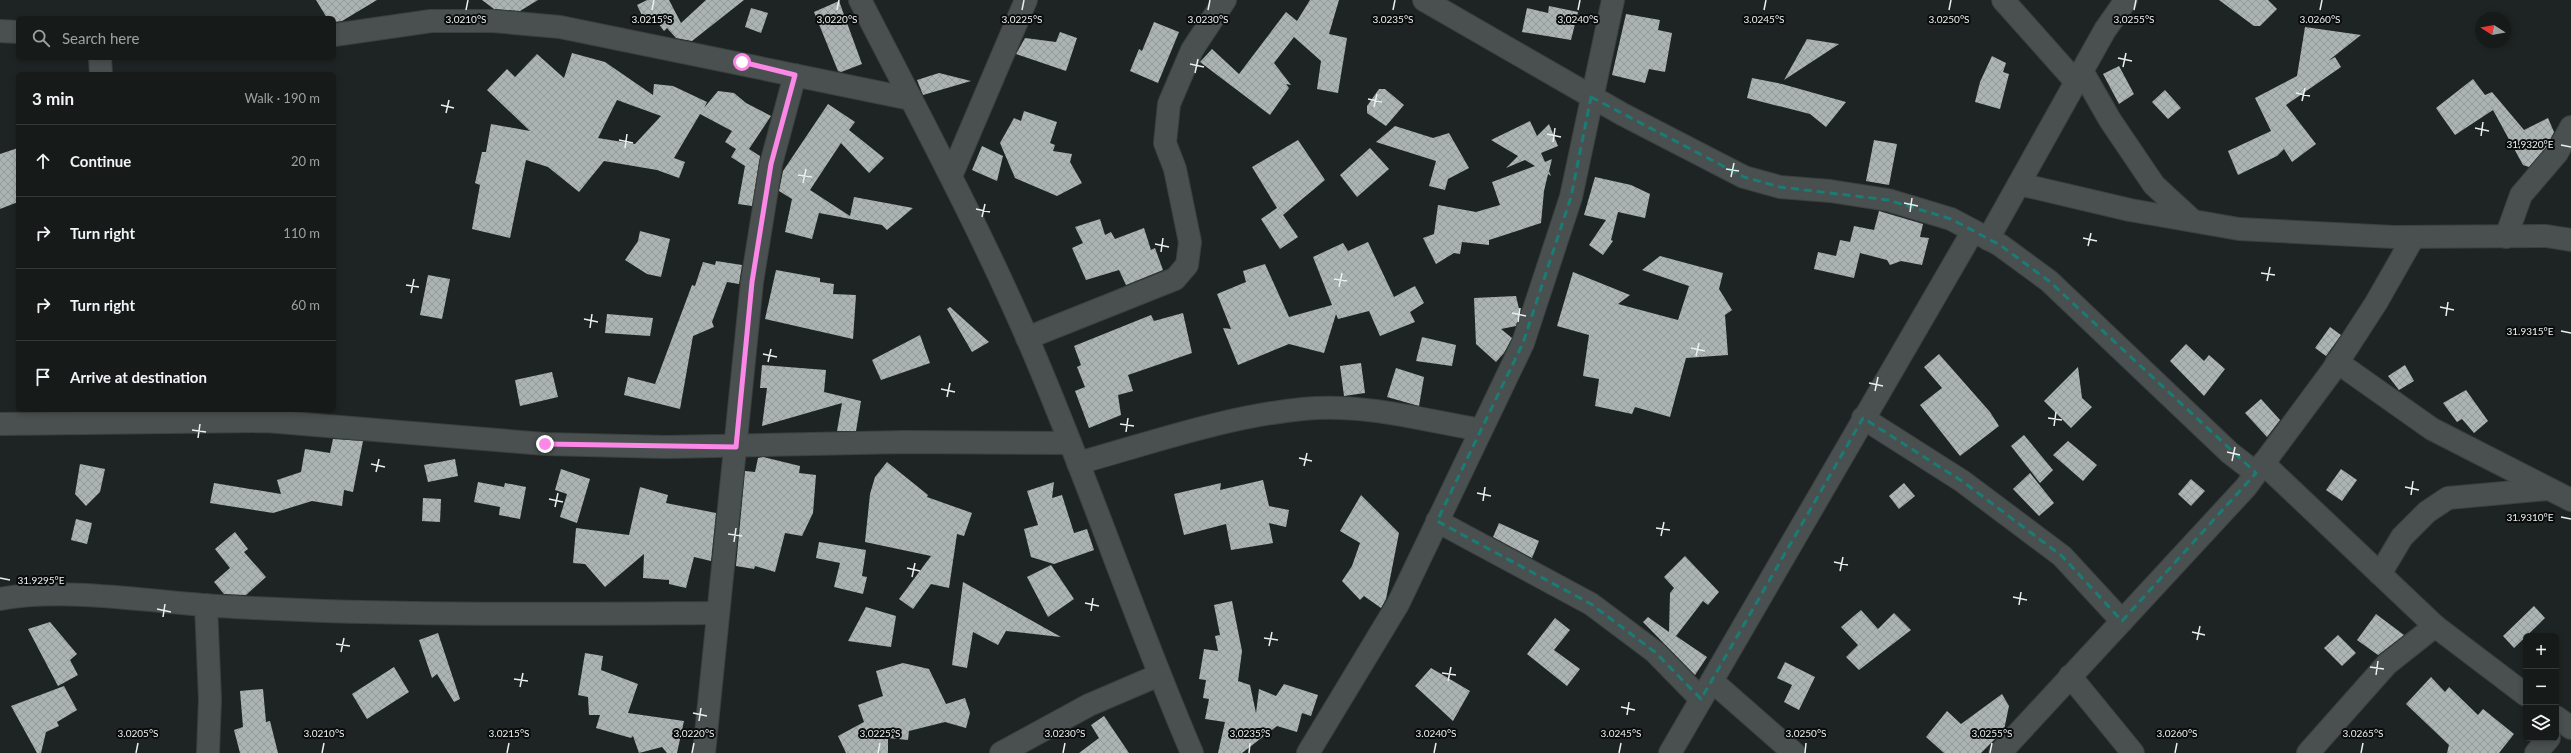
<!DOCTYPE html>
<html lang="en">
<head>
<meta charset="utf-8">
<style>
	body { margin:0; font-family:Lato,sans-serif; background:#1f2423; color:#f1f3f6 }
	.controls { position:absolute; right:12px; bottom:12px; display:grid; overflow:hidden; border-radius:6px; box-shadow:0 2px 6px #0003 }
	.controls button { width:36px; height:36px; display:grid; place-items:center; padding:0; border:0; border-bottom:1px solid #353939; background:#161b1a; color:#f1f3f6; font:20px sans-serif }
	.compass { position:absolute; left:2475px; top:12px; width:36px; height:36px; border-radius:50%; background:#161b1a; box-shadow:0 2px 6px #0003; rotate:281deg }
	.stop { position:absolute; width:12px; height:12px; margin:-9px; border:3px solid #fb87e6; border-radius:50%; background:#fff }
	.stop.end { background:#fb87e6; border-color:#fff; box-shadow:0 1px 4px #0008 }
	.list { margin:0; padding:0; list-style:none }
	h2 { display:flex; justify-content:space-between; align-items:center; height:52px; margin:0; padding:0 16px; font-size:17px }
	h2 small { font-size:13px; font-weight:400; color:#9ea1a2 }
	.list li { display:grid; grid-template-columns:26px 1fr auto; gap:12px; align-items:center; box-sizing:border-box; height:72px; padding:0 16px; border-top:1px solid #353939 }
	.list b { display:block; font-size:15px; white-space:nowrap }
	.list em { font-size:13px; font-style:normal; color:#9ea1a2 }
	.icon { flex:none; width:22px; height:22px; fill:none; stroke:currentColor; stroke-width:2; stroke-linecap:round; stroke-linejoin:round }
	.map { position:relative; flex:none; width:2571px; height:753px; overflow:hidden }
	.search { position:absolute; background:#161b1a; box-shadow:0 2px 6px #0003; left:16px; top:16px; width:320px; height:44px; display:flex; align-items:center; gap:10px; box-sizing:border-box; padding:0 14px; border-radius:6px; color:#9ea1a2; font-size:15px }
	.panel { position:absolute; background:#161b1a; box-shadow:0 2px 6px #0003; left:16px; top:72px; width:320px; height:340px; border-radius:6px }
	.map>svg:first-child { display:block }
	.building { fill:url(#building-cross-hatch); fill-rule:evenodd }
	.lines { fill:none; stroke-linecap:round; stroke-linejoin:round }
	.street-casing { stroke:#3a403f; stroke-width:24 }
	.street { stroke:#49504f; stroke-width:22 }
	.route { stroke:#fb87e6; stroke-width:5 }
	.marked { fill:none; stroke:#1a7c74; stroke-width:3; stroke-dasharray:8 5; stroke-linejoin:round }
	.ticks { fill:none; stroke:#ebf0ef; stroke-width:1.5 }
	.ticks-label { font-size:10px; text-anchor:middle; fill:#ebf0ef; stroke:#0a0d0c; stroke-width:4; stroke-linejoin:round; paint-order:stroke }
</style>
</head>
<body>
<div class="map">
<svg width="2571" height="753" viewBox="0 0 2571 753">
	<defs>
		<pattern id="building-cross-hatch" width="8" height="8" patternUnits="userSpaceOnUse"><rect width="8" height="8" fill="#abb4b2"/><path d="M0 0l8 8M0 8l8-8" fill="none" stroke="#929998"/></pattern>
	</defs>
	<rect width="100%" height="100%" fill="#1e2423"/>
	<g class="building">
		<path d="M316,0h61l-35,21 -8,1v-4h-7z"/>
		<path d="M482,0h56l-18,11 -26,-2z"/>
		<path d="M647,0h22l12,23 25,-23h38l-52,41 -16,-3 -9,-10 -3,3 -9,-12 -9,5 -9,-19z"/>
		<path d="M1310,0h29l-10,34 18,4 -9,55 -21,-4 4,-28 -27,-24 -20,26 17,22 -5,-1 3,4 -19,27 -70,-53 12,-13 27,25 47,-62 11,9z"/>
		<path d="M2219,0h49l9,9 -17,17h-6z"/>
		<path d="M839,1l23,63 -21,8 -3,-1 -24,-59z"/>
		<path d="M1549,6l29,6 -7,28 -49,-8 5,-24 21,5z"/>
		<path d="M751,8l17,5 -7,20 -16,-6z"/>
		<path d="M1626,14l34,6 -2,10 14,3 -7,39 -16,-3 -4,14 -33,-8z"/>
		<path d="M1154,22l25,10 -21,51 -28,-12 9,-22 3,2z"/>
		<path d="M2305,27l56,8 -33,26 7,-4 6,10 -55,38 30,39 -24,18 -8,-13 -7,7 -39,19 -10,-24 43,-20 -16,-33 42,-22z"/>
		<path d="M1060,32l17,6 -11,33 -50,-17 9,-16 31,4z"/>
		<path d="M1807,39l32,5 -55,36z"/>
		<path d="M572,53l33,9 48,33 1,-11 19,2 34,16 -3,6 14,-17 16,2 12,10 25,13 -22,33 11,7 -8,50 -14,-2 7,-38 -14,-9 5,-8 -11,-7 7,-11 -32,-17 -26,44 11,4 -6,16 -22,-8 -53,-9 -25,31 -31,-25 -22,-7 -16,78 -38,-9 8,-44 -5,-2 7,-31h4l5,-28 39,7 -43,-41 20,-21 8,8 22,-23 27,24zM617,100l44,16 -26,28 -37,-6z"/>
		<path d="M1992,56l14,7 -3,9 6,2 -9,35 -25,-7 5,-20z"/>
		<path d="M2119,66l15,28 -15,10 -16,-30z"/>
		<path d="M939,73l32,8 -48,14 -6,-15z"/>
		<path d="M1752,78l30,6 64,18 -20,25 -16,-13 -63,-16z"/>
		<path d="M2473,79l12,16 7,-3 32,38 24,-12 6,14 -7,14 -18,21 -6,-2 -30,-55 -38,25 -19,-27z"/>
		<path d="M1379,89h6l19,16 -18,21 -19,-13v-7z"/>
		<path d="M2165,90l16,18 -13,11 -16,-17z"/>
		<path d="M828,104l27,18 -6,8 35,28 -15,15 -28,-30 -31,47 40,26 4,-19 59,11 -26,22 -5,-5 -63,-12 -7,26 -27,-7 7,-33 -13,-8 4,-20z"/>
		<path d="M1024,111l33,11 -7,21 5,2 -2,6 19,3 -2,8 12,21 -25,13 -42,-18 -15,-35 14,-25 7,3z"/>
		<path d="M1530,121l7,15 12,-12 9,22 -17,7 4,9 7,-3 -3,12 2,5 -3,-2 -4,17 -3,32 -52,17v5l-27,-3 -2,12 -6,-1 -18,11 -13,-26 11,-4 4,-29 38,7 24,-7 -8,-23 43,-16 -10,-6 -19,8 12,-12 -27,-16z"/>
		<path d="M1395,126l38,12 16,-5 20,35 -21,11 -3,11 -16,-4 7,-25 -60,-19z"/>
		<path d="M1298,140l27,40 -42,35 15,22 -18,12 -19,-30 16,-11 -25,-41z"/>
		<path d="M1874,140l23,4 -8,41 -23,-4z"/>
		<path d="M982,146l21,10 -6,25 -25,-11z"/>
		<path d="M18,148v54l-18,7v-55z"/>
		<path d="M1370,148l19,21 -32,28 -17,-22z"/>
		<path d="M1595,177l36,8 19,9 -5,24 -27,-6 -7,28 2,1 -10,14 -14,-10 17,-25 -22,-5z"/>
		<path d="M1879,211l44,13 -3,13 9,1 -7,27 -21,-4 -11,4 -3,-5 -27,-7 -6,25 -40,-9 4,-17 18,4 4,-16 10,2 4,-16 20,4z"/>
		<path d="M1100,219l5,16 6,-3 4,7 29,-11 7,22 4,-2 8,22 -37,15 -7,-15 -33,10 -14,-32 11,-5 -8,-16z"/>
		<path d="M640,231l30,8 -9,38 -14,-3 -22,-14 13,-19z"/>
		<path d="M1368,242l26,55 21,-11 9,17 -14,9 5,10 -35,14 -11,-25 -31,8 -2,-5 -12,39 -35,-9 -51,21 -15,-37 8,1 -14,-35 29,-12 -3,-11 22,-7 24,53 43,-12 -19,-48 30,-14 5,8z"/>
		<path d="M1660,256l63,17 -4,16 13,21 -7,5 3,40 -42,3 -16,59 -35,-10 -3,7 -37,-8 4,-27 -16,-3 6,-41 -32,-9 16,-54 57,23 -12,9 60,16 11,-34 -47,-16z"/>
		<path d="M716,261l26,4 -3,19 -12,-2 -15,40 2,5 -21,9 -13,73 -56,-14 4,-18 27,7 37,-99 3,1 8,-24 12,3z"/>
		<path d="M776,270l44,8v4l14,2 -1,10 23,1 -3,44 -88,-20z"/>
		<path d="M428,275l22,4 -8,40 -22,-4z"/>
		<path d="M1516,296l4,17 -4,13 -15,3 11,9 -8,15 -8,9 -20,-18 -2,-46z"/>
		<path d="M950,307l39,35 -17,10 -25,-43z"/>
		<path d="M1183,313l9,40 -64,22 5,16 -15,4 3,20 -32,13 -14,-37 10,-4 -8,-20 4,-2 -7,-19 77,-31 3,6z"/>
		<path d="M607,314l46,4 -3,18 -45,-3z"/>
		<path d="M2330,327l11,8 -15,21 -11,-8z"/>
		<path d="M920,335l10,28 -49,17 -9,-20z"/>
		<path d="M1422,337l34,8 -4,21 -36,-5z"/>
		<path d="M2186,344l18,17 5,-6 16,14 -21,27 -34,-35z"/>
		<path d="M1939,354l51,58 9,14 -39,30 -40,-51 22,-17 -18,-21z"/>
		<path d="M1361,363l4,30 -21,3 -4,-30z"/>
		<path d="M762,365l64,5 -2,22 37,9 -5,30h-19l5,-28 -80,23 5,-38h-7z"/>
		<path d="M2405,365l9,16 -15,9 -11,-14z"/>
		<path d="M2078,367l4,31 10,9 -21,21 -27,-27z"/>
		<path d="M1396,368l28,9 -5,29 -32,-9z"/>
		<path d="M552,372l6,25 -38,9 -5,-26z"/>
		<path d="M2466,390l22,31 -14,12 -12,-14 -5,3 -14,-19z"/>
		<path d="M2261,399l19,21 -13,17 -22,-24z"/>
		<path d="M2024,435l29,35 -13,13 -29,-37z"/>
		<path d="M333,439l30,2 -10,51 -9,-2 -2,16 -30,-5 -39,12 -63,-10 4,-20 67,11 -4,-14 24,-8 4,-23 25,4z"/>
		<path d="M2068,441l29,24 -14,16 -30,-26z"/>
		<path d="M763,457l37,9 -1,7 17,2 -3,38 -11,23 -17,-3 -10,39 -20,-6 -1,3 -18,-3 9,-95 10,1 3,-14z"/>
		<path d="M455,459l3,17 -30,6 -4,-17z"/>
		<path d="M887,462l41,33 -1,2 45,16 -8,23 -7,-2 -8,54 -18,-4 -18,25 -14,-10 32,-43 -66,-14 5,-48 5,-17z"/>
		<path d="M80,464l25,5 -5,23 -14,14 -11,-12z"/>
		<path d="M561,469l29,10 -13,44 -17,-6 7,-23 -12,-4z"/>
		<path d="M2341,469l16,11 -15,21 -16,-11z"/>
		<path d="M2030,473l24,30 -15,13 -26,-27z"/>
		<path d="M2191,479l14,12 -14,15 -13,-12z"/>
		<path d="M1263,480l6,26 20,4 -3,17 -17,-4 4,20 -42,7 -5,-26 -42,11 -10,-41 47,-11 -1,7z"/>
		<path d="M478,482l26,5 1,-4 21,4 -6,32 -21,-4 1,-8 -26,-5z"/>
		<path d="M1054,482l-2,16 10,-3 12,38 13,-4 7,21 -40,14 -23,-7 -7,-28 14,-4 -11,-34z"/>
		<path d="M1904,483l11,13 -16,13 -10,-13z"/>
		<path d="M640,487l28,8 -2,8 50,10 -5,48 -17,-4 -8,31 -17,-4v-4l-26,-2 1,-24 -39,33 -20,-23 -12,-1 3,-35 53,7z"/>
		<path d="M1361,495l38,38 -13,66 -5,9 -17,-12 -4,4 -18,-19 10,-15 8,-23 -20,-12z"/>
		<path d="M423,498l18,1 -1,23 -18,-1z"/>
		<path d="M76,519l16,4 -5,21 -16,-4z"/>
		<path d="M1499,523l40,18 -7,17 -39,-21z"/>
		<path d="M235,532l13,17 -4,3 22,25 -20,18 -22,-1 -10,-12 16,-14 -15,-19z"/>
		<path d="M819,542l47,8 -4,26 5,1 -4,17 -29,-7 6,-24 -24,-5z"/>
		<path d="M1685,556l34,36 -11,13 -5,-4 -27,35 31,21 -12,18 -52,-53 5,-5 21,15 1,-39 4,-5 -10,-11z"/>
		<path d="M1051,565l23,34 -26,18 -21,-40z"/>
		<path d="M963,582l98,55 -55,-6 -8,14 -25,-13 -6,36 -15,-3z"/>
		<path d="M1232,601l10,50 -4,30 12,4 6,28 3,-24 17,7 8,-12 34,11 -7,21 -9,-3 -5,19 -20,-6 -35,27h-24l7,-31 -20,-3 4,-20 -6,-1 3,-18 -7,-1 5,-30 14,2 -3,-15 5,-1 -6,-30z"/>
		<path d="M2534,606l11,12 -31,30 -11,-12z"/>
		<path d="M866,607l30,9 -5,31 -43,-6z"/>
		<path d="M1861,610l17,19 16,-16 17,17 -52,40 -13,-13 12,-12 -17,-18z"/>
		<path d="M2376,614l28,21 -26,20 -21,-15z"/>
		<path d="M1555,618l15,12 -16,20 26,19 -13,17 -40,-32z"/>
		<path d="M50,622l27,32 -7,6 8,15 -20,11 -30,-57z"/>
		<path d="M438,633l22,66 -6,3 -17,-28 -5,4 -13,-38z"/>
		<path d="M2338,635l18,18 -14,13 -18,-18z"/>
		<path d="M585,653l18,3 -2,14 37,14 -10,29 56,8 -7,32h-10l-5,-6 -23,6 -6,-17 -2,2 -35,-10 4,-13h-11l-1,-18 -10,-2z"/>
		<path d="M1785,662l30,15 -16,33 -15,-8 8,-17 -15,-7z"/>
		<path d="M903,663l26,6 17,35 19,-6 5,15 -4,15 -21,-6 -36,9 -1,9 -20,-2v15h-42l-8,-17 26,-14 -6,-17 25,-9 -7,-25z"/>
		<path d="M394,667l15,25 -42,27 -15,-25z"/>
		<path d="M1431,668l39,23 -17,30 -38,-35z"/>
		<path d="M2431,677l14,15 4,-5 29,28 5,-6 31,25 -15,19h-52l2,-8 -43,-41z"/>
		<path d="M64,686l13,24 -20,12 2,4 -13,6 -5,21h-4l-26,-47z"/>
		<path d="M263,689l3,33 4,-1 8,32h-38l-6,-23 9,-3 -3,-36z"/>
		<path d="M2002,694l7,12 -5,24 -23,23h-37l-18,-16 21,-26 14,13z"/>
		<path d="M1104,716l25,37h-50l20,-15 -8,-13z"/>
	</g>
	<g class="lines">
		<defs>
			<g id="street">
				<path d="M860,0c59,115 121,230 172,349 57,133 103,271 160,404"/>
				<path d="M1424,0l198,114 122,63 36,10 50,4 58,9 63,19 49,26 49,36 181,172 26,20"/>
				<path d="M2003,0l73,82"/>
				<path d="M0,31l18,1"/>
				<path d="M334,35l97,-14h62l67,6 351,72"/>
				<path d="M100,58l1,16"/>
				<path d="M2082,71l28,49 44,65 38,35"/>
				<path d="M951,176l75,-176"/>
				<path d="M2019,184l111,26 109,19 155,8 152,-1 25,4"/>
				<path d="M2506,237l15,-42 36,-42 14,-26"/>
				<path d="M1988,239l117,-209 21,-30"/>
				<path d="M1027,338l148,-59 12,-14 3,-23 -15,-73 -10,-26 4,-39 23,-54 33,-50"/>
				<path d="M2337,362l95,67 139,71"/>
				<path d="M1863,418l99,63 100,75 60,65"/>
				<path d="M0,424l267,-3 278,23 121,3 239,-5 165,1"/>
				<path d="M1078,463c73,-20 150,-47 225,-54 60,-6 120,11 178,21"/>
				<path d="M2263,463l172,163 91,69"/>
				<path d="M1437,521l154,83 64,48 46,47"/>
				<path d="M2380,574l22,-37 25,-25 21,-14 100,-9"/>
				<path d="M0,599c71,-13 161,5 234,8 161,9 322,7 483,6"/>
				<path d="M206,605l4,94 -2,54"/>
				<path d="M2070,676l63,77"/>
				<path d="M1712,681l82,72"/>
				<path d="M2556,717l15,11"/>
				<path d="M704,753l48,-471 19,-118 24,-89"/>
				<path d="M1001,753l88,-48 70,-30"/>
				<path d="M1308,753l90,-149 125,-261 48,-146 42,-197"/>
				<path d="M1670,753l303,-522"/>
				<path d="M2000,753l246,-266 86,-116 44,-68 37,-65"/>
				<path d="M2308,753l79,-89 48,-38"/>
				<path d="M2536,753l13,-15"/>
			</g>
		</defs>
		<use href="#street" class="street-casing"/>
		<use href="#street" class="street"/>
	</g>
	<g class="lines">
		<path class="route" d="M545,444l191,3 16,-165 19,-118 24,-89 -53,-13"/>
	</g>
	<path class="marked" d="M1591,97l153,80 36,10 108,13 63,19 49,26 49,36 207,192 -134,148 -60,-65 -100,-75 -99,-63 -162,281 -46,-47 -64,-48 -154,-83 86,-178 48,-146z"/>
	<path class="ticks" d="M466,10l2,-10M652,10l2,-10M837,10l2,-10M1022,10l2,-10M1208,10l2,-10M1393,10l2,-10M1578,10l2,-10M1764,10l2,-10M1949,10l2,-10M2134,10l2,-10M2320,10l2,-10M2118,58l14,3M1190,64l14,3M2123,67l3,-14M1195,73l3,-14M2296,93l14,3M1368,99l14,3M2302,101l3,-13M441,105l13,3M1374,107l3,-13M446,113l3,-13M2475,128l14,3M1547,134l14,3M2481,136l2,-14M619,140l14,3M1553,142l2,-14M2561,145l10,2M625,148l2,-14M1726,169l13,2M798,175l14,2M1731,177l3,-14M803,183l3,-14M1904,203l14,3M976,209l14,3M1910,212l2,-14M982,217l3,-13M2083,238l14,3M1155,244l14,3M2088,246l3,-13M1161,252l2,-14M2261,273l14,2M1334,279l13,2M2267,281l3,-14M406,285l13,2M1339,287l3,-14M411,293l3,-14M2440,307l14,3M1512,313l14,3M2446,316l2,-14M584,319l14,3M1518,322l2,-14M590,328l2,-14M2561,331l10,2M1691,348l14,3M763,354l14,3M1696,356l3,-13M768,362l3,-13M1869,383l14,3M941,389l14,3M1875,391l3,-14M947,397l3,-14M2048,418l14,2M1120,424l14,2M2054,426l2,-14M192,430l14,2M1126,432l2,-14M198,438l2,-14M2227,452l13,3M1299,458l13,3M2232,461l3,-14M371,464l14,3M1304,466l3,-13M376,472l3,-13M2405,487l14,3M1477,493l14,3M2411,495l2,-14M549,499l14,3M1483,501l2,-14M555,507l3,-14M2561,517l10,2M1656,528l14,2M728,534l14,2M1661,536l3,-14M734,542l2,-14M1834,562l14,3M907,568l13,3M1840,571l3,-14M912,577l3,-14M0,578l10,2M2013,597l14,3M1085,603l14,3M2019,605l2,-13M157,609l14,3M1091,611l2,-13M163,617l2,-13M2192,632l13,3M1264,638l14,2M2197,640l3,-14M336,644l14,2M1269,646l3,-14M341,652l3,-14M2370,667l14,2M1442,673l14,2M2376,675l2,-14M514,679l14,2M1448,681l3,-14M520,687l3,-14M1621,707l14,3M693,713l14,3M1627,715l2,-13M699,721l2,-13M136,753l2,-10M322,753l2,-10M507,753l2,-10M692,753l2,-10M878,753l2,-10M1063,753l2,-10M1249,753l1,-10M1434,753l2,-10M1619,753l2,-10M1805,753l1,-10M1990,753l2,-10M2175,753l2,-10M2361,753l2,-10"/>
	<g class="ticks-label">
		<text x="466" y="23">3.0210°S</text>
		<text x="652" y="23">3.0215°S</text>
		<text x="837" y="23">3.0220°S</text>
		<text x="1022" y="23">3.0225°S</text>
		<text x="1208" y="23">3.0230°S</text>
		<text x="1393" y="23">3.0235°S</text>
		<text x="1578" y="23">3.0240°S</text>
		<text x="1764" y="23">3.0245°S</text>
		<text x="1949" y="23">3.0250°S</text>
		<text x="2134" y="23">3.0255°S</text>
		<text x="2320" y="23">3.0260°S</text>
		<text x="2530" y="148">31.9320°E</text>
		<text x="2530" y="335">31.9315°E</text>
		<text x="2530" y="521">31.9310°E</text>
		<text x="41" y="584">31.9295°E</text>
		<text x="138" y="737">3.0205°S</text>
		<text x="324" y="737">3.0210°S</text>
		<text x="509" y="737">3.0215°S</text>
		<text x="694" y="737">3.0220°S</text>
		<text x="880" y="737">3.0225°S</text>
		<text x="1065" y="737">3.0230°S</text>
		<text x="1250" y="737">3.0235°S</text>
		<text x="1436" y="737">3.0240°S</text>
		<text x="1621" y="737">3.0245°S</text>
		<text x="1806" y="737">3.0250°S</text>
		<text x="1992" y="737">3.0255°S</text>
		<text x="2177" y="737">3.0260°S</text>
		<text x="2363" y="737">3.0265°S</text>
	</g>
</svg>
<div class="controls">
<button>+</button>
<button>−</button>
<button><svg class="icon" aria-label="layers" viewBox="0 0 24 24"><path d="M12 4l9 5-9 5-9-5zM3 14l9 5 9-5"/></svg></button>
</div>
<svg class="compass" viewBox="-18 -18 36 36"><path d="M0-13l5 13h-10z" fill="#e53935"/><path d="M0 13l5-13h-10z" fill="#9ea1a2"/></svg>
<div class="stop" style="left:742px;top:62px"></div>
<div class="stop end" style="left:545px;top:444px"></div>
<div class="search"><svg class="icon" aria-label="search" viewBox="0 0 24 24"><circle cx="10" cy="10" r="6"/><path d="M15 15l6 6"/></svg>Search here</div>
<section class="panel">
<h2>3 min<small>Walk · 190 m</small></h2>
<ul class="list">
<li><svg class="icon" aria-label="ahead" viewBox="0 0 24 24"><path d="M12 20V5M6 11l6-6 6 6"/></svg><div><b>Continue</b></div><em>20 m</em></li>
<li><svg class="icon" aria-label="right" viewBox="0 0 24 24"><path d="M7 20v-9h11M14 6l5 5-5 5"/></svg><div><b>Turn right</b></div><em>110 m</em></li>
<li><svg class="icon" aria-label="right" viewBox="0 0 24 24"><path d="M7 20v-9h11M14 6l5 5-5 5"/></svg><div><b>Turn right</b></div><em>60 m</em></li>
<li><svg class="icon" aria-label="arrive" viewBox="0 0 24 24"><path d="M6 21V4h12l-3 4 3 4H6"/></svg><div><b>Arrive at destination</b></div></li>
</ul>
</section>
</div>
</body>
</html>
